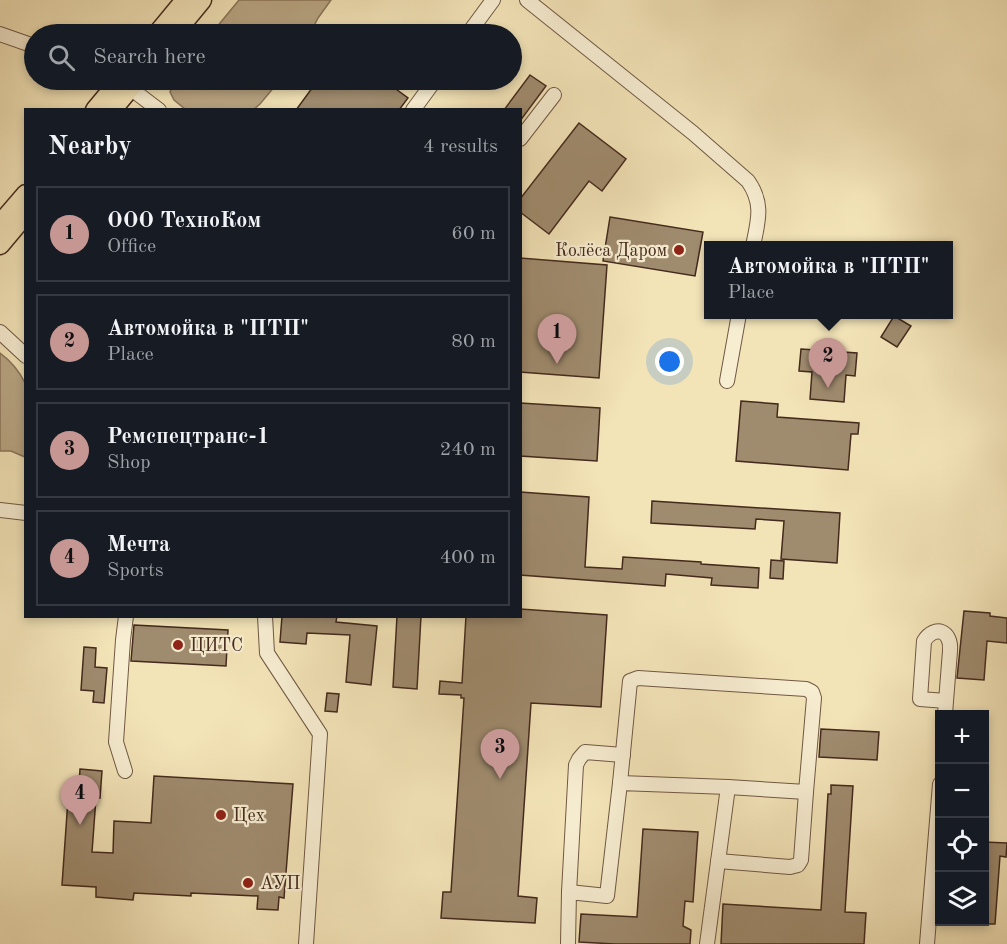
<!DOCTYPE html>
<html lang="en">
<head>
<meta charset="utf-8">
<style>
	body { margin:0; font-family:"Old Standard TT",serif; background:#20242c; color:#f1f3f6 }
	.controls { position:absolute; right:18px; bottom:18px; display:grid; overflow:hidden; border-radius:0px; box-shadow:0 3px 9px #0003 }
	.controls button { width:54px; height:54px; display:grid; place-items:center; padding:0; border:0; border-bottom:2px solid #363941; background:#171b24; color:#f1f3f6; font:30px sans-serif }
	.you { position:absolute; left:670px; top:362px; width:21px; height:21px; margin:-15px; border:4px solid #fff; border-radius:50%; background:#1a73e8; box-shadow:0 0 0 9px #1a73e833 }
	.badge { display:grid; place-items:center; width:39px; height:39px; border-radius:50%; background:#c59692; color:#111; font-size:20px; font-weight:700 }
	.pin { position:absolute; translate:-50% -50px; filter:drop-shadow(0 2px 3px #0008) }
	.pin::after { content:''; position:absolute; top:32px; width:21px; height:18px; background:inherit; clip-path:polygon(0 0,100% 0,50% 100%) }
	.popup { position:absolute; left:704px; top:241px; width:249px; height:78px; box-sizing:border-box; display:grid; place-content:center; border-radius:0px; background:#171b24; filter:drop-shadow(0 2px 4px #0005); font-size:20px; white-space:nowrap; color:#9ea1a6 }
	.popup b { font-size:22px; color:#f1f3f6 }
	.popup::after { content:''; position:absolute; left:50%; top:100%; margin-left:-12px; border:12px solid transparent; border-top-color:#171b24 }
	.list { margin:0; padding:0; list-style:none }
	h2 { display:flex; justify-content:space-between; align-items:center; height:78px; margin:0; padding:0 24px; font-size:26px }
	h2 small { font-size:20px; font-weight:400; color:#9ea1a6 }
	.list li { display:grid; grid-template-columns:39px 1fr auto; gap:18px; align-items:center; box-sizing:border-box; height:96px; margin:0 12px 12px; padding:0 12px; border:2px solid #363941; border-radius:0px }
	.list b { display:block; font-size:22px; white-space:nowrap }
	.list p { margin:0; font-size:20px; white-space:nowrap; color:#9ea1a6 }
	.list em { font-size:20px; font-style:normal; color:#9ea1a6 }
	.icon { flex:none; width:33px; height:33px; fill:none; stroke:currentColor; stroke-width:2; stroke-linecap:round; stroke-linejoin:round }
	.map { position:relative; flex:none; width:1007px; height:944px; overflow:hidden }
	.search { position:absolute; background:#171b24; box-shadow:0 3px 9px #0003; left:24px; top:24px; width:498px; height:66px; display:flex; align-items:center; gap:15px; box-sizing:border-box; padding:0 21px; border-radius:33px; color:#9ea1a6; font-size:22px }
	.panel { position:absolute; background:#171b24; box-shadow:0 3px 9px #0003; left:24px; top:108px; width:498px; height:510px; border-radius:0px }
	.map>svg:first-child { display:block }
	.water { fill:#b8a583; stroke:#8a745a; stroke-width:1.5 }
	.building { fill:#9f8b6e; stroke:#442a1d; stroke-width:1.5 }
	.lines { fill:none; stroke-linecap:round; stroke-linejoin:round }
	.minor-casing { stroke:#705844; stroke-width:16 }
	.major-casing { stroke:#442a1d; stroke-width:21 }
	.minor { stroke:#f7edd1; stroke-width:14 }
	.major { stroke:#f3e4b8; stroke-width:18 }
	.poi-dot { fill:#8f2418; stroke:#f7edd1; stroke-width:2 }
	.labels { text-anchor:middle; stroke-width:4.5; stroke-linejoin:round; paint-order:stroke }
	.poi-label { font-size:18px; fill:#442a1d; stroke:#f7edd1; text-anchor:start }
</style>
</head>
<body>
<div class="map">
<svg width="1007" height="944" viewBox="0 0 1007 944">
	<rect width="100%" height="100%" fill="#f3e4b8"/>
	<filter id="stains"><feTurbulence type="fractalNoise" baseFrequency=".00333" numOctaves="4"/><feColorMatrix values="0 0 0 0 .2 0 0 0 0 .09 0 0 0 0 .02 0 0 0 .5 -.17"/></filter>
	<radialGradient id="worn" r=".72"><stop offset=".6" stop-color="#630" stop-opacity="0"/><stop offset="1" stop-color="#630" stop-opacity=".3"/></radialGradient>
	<g class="water">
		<path d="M239,0h92l-13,18 -8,16h-99z"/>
		<path d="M174,80h106l-20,24 -7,6 -68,-1 -11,-9 -4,-8z"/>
		<path d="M0,353c10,7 20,19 25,30v74l-14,-6h-11z"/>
	</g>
	<g class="building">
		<path d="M530,75l16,11 -26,35v-11h-16z"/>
		<path d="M318,80h75l-4,4 19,14 -9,12h-103z"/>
		<path d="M579,123l47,36 -24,32 -13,-10 -40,53 -29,-22v-13z"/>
		<path d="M610,217l93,15 -8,44 -92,-15z"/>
		<path d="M520,258l87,7 -8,113 -79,-6z"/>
		<path d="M894,316l17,10 -14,21 -16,-10z"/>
		<path d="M801,349l56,4 -2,23 -9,-1 -2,27 -34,-3 2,-27 -13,-1z"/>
		<path d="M741,401l37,3 -1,13 82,6 -1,11h-7l-3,36 -112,-9z"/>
		<path d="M520,403l80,5 -3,53 -77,-5z"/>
		<path d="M520,492l69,5 -4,70 37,2 1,-12 78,5v2l58,4 -1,20 -47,-3 1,-7 -46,-4 -1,12 -145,-11z"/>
		<path d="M652,501l188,12 -3,50 -56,-4 3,-38 -28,-2 -1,10 -104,-6z"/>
		<path d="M771,560l13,1 -1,18 -13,-1z"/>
		<path d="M520,609l87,6 -6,92 -70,-4 -13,193 19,2 -2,25 -94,-5 2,-26h8l13,-194h-3v-3l-22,-1 1,-13 22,2 4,-67h54z"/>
		<path d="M964,611l26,2v3l17,2v25l-20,-2 -3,39 -27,-2z"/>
		<path d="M282,616h55l-1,6 41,4 -6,59 -25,-3 4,-47 -43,-2 -1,11 -26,-2z"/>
		<path d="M397,616h24l-4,73 -24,-2z"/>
		<path d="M134,625l94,5 -2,36 -95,-5z"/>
		<path d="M84,647l12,1 -1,19 12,1 -3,35 -11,-1 1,-11 -13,-1z"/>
		<path d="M327,693l12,1 -2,18 -12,-1z"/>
		<path d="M821,729l58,3 -2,28 -58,-3z"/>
		<path d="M80,769l22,2 -2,27h-4l-4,54 21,1 1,-32 37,2 3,-47 139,8 -9,114 -5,-1 -1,13 -21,-1 1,-13 -67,-3v3l-57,-3 -1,7 -37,-3v-10l-34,-2 7,-100h10z"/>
		<path d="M831,785l22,1 -8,126 21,1 -2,31h-143l2,-40 98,6 7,-116h3z"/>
		<path d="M643,829l55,3 -5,70 -8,-1 -2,25 8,4 -1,14h-75l-36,-2 2,-28 56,3z"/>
		<path d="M984,842l23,1 -1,14 -6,-1 -5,68h-11z"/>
	</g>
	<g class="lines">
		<defs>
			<g id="minor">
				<path d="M527,0l166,133 55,48c16,23 10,40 5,65"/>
				<path d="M0,34l34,12"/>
				<path d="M468,34l25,-34"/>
				<path d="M130,88l29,22"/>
				<path d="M413,110l22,-30"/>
				<path d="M520,139l34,-44"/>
				<path d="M0,332l26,24"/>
				<path d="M727,381l12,-67"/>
				<path d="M0,510l26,3"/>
				<path d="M265,616l2,37 53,81 -14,210"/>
				<path d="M945,714l5,-63c2,-20 -15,-27 -26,-10l-4,58 26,2"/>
				<path d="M125,771l-9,-29 7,-102 3,-24"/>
				<path d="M620,783l10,-102 8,-3 168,11 6,3 2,6 -8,94 -78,-5"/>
				<path d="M718,861l72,6 8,-2 3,-5 5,-68"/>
				<path d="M569,892l7,-127 3,-6 6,-7 38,3"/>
				<path d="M568,944l1,-52 38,4 13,-113 108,4 -21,157"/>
				<path d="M927,944l13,-160"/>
			</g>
			<g id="major">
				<path d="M157,34l28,-34"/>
				<path d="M174,34l28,-34"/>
				<path d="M95,110l25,-30"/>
				<path d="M112,110l25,-30"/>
				<path d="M0,224l26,-30"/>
				<path d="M0,245l26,-31"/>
			</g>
		</defs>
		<use href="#minor" class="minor-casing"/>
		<use href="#major" class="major-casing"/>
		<use href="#minor" class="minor"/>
		<use href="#major" class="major"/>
	</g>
	<g class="poi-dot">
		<circle cx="679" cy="250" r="6"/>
		<circle cx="178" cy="645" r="6"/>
		<circle cx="221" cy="815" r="6"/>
		<circle cx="248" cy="883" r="6"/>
	</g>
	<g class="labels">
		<g class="poi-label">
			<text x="667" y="256" text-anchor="end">Колёса Даром</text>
			<text x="190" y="651">ЦИТС</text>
			<text x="233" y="821">Цех</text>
			<text x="260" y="889">АУП</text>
		</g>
	</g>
	<rect width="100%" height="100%" filter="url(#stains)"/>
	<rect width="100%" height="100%" fill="url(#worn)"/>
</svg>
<div class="controls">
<button>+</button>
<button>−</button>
<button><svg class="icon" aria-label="locate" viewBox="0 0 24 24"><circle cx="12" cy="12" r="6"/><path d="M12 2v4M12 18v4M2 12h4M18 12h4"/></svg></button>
<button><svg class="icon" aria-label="layers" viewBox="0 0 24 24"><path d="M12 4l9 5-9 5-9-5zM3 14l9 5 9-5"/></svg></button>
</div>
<div class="you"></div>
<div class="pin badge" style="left:557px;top:364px">1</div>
<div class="pin badge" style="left:828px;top:388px">2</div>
<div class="popup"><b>Автомойка в &quot;ПТП&quot;</b>Place</div>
<div class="pin badge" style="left:500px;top:779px">3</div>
<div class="pin badge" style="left:80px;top:825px">4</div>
<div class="search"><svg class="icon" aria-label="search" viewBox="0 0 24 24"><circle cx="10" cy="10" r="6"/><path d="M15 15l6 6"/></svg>Search here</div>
<section class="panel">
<h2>Nearby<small>4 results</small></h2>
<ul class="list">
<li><span class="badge">1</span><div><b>ООО ТехноКом</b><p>Office</p></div><em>60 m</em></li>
<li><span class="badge">2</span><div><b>Автомойка в &quot;ПТП&quot;</b><p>Place</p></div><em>80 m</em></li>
<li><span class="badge">3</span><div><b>Ремспецтранс-1</b><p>Shop</p></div><em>240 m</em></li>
<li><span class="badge">4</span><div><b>Мечта</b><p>Sports</p></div><em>400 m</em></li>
</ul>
</section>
</div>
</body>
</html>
